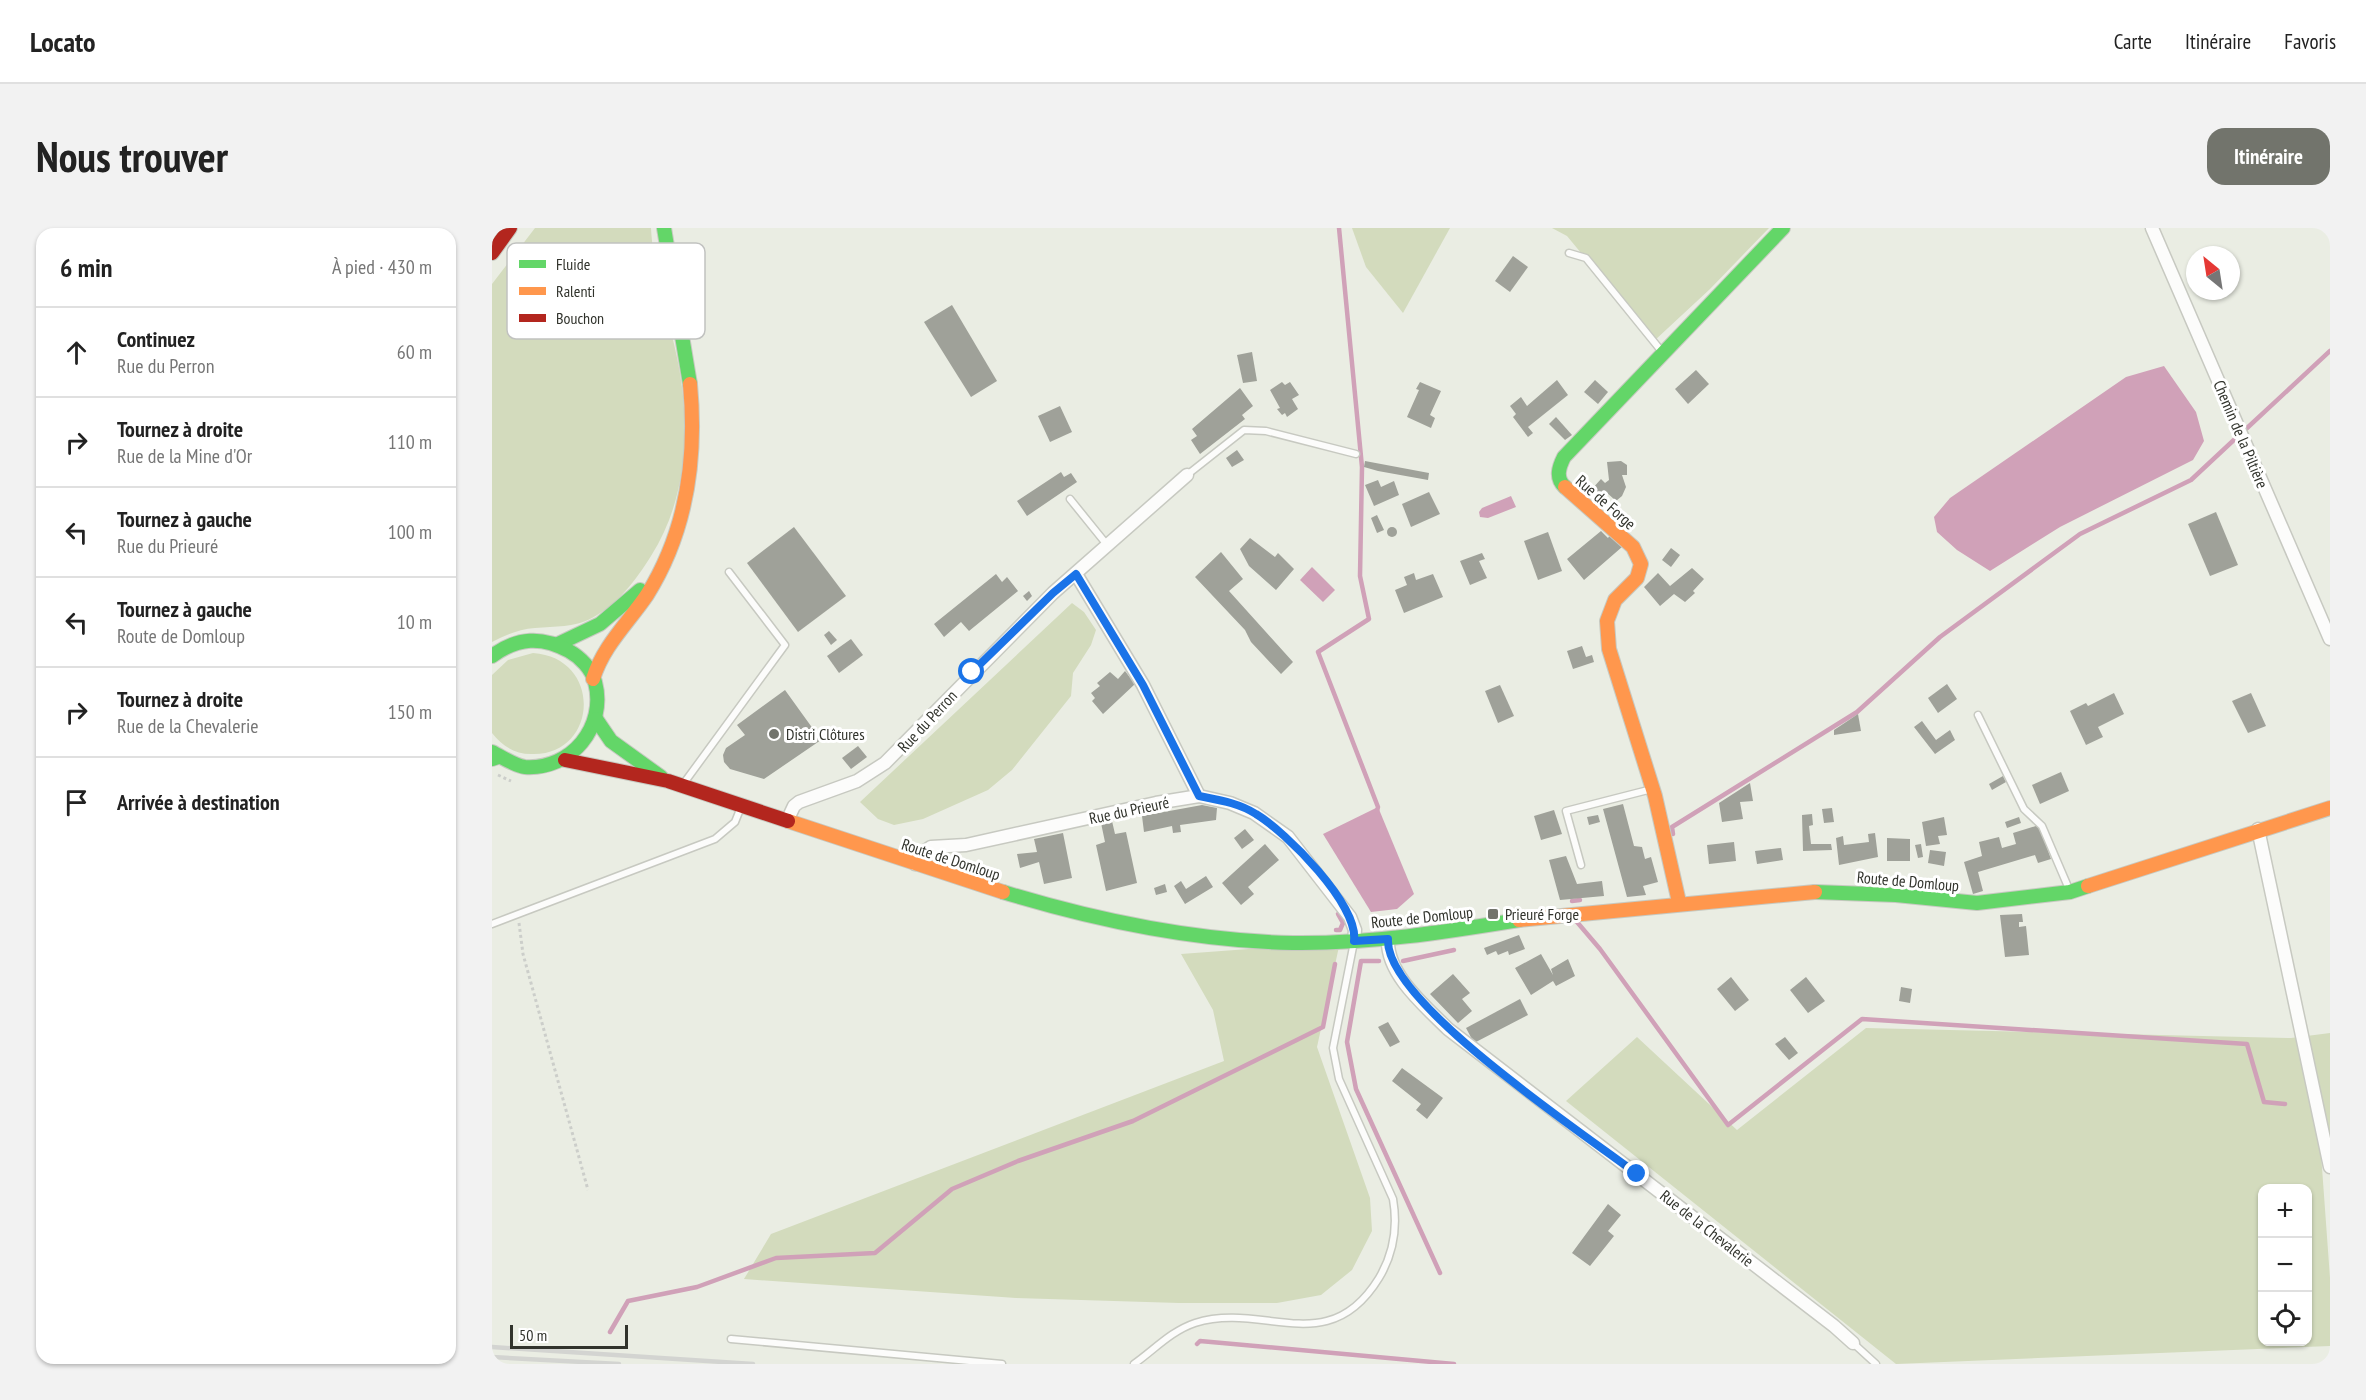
<!DOCTYPE html>
<html lang="fr">
<head>
<meta charset="utf-8">
<style>
	body { margin:0; font-family:"PT Sans Narrow",sans-serif; background:#f2f2f2; color:#222 }
	.controls { position:absolute; right:18px; bottom:18px; display:grid; overflow:hidden; border-radius:12px; box-shadow:0 2px 4px #0004 }
	.controls button { width:54px; height:54px; display:grid; place-items:center; padding:0; border:0; border-bottom:2px solid #e0e0e0; background:#fff; color:#222; font:30px sans-serif }
	.compass { position:absolute; left:1694px; top:18px; width:54px; height:54px; border-radius:50%; background:#fff; box-shadow:0 2px 4px #0004; rotate:330deg }
	.scale { position:absolute; left:18px; bottom:15px; width:118px; box-sizing:border-box; padding-left:6px; border:3px solid #31332c; border-top:0; font-size:16px; line-height:21px; white-space:nowrap; color:#31332c; -webkit-text-stroke:4px #fff; paint-order:stroke }
	.stop { position:absolute; width:18px; height:18px; margin:-14px; border:4px solid #1a73e8; border-radius:50%; background:#fff }
	.stop.end { background:#1a73e8; border-color:#fff; box-shadow:0 2px 6px #0008 }
	.list { margin:0; padding:0; list-style:none }
	h2 { display:flex; justify-content:space-between; align-items:center; height:78px; margin:0; padding:0 24px; font-size:26px }
	h2 small { font-size:20px; font-weight:400; color:#767676 }
	.list li { display:grid; grid-template-columns:39px 1fr auto; gap:18px; align-items:center; box-sizing:border-box; height:90px; padding:0 24px; border-top:2px solid #e0e0e0 }
	.list b { display:block; font-size:22px; white-space:nowrap }
	.list p { margin:0; font-size:20px; white-space:nowrap; color:#767676 }
	.list em { font-size:20px; font-style:normal; color:#767676 }
	.icon { flex:none; width:33px; height:33px; fill:none; stroke:currentColor; stroke-width:2; stroke-linecap:round; stroke-linejoin:round }
	.map { position:relative; flex:none; width:1838px; height:1136px; overflow:hidden; border-radius:18px }
	header { display:flex; align-items:center; gap:36px; box-sizing:border-box; height:84px; padding:0 30px; background:#fff; border-bottom:2px solid #e0e0e0 }
	header strong { font-size:28px }
	nav { display:flex; gap:33px; margin-inline-start:auto; font-size:21px }
	.intro { display:flex; align-items:center; justify-content:space-between; box-sizing:border-box; height:144px; padding:0 36px }
	h1 { margin:0; font-size:42px }
	.button { padding:15px 27px; border-radius:18px; background:#72746c; color:#fff; font-size:21px; font-weight:700 }
	main { display:flex; gap:36px; padding:0 36px }
	aside { flex:1; background:#fff; border-radius:18px; box-shadow:0 2px 4px #0004 }
	.map>svg:first-child { display:block }
	.green { fill:#d3dbbd; fill-rule:evenodd }
	.water { fill:#d0a1b8 }
	.lines { fill:none; stroke-linecap:round; stroke-linejoin:round }
	.stream { stroke:#d0a1b8; stroke-width:4.5 }
	.building { fill:#9fa199 }
	.lane-casing { stroke:#c7c9c1; stroke-width:9 }
	.street-casing { stroke:#c7c9c1; stroke-width:15 }
	.fast-casing { stroke:#c7c9c1; stroke-width:16 }
	.slow-casing { stroke:#c7c9c1; stroke-width:16 }
	.jam-casing { stroke:#c7c9c1; stroke-width:16 }
	.path { stroke:#ccceca; stroke-width:3; stroke-dasharray:3 3; stroke-linecap:butt }
	.lane { stroke:#fcfcfb; stroke-width:6 }
	.street { stroke:#fcfcfb; stroke-width:12 }
	.fast { stroke:#63d668; stroke-width:14 }
	.slow { stroke:#ff974d; stroke-width:14 }
	.jam { stroke:#b3261e; stroke-width:14 }
	.rail { stroke:#d3d4d1; stroke-width:4.5 }
	.route { stroke:#1a73e8; stroke-width:8 }
	.poi-dot { fill:#72746c; stroke:#fff; stroke-width:2 }
	.labels { text-anchor:middle; stroke-width:6; stroke-linejoin:round; paint-order:stroke }
	.street-label { font-size:16px; fill:#31332c; stroke:#fff }
	.poi-label { font-size:16px; fill:#31332c; stroke:#fff; text-anchor:start }
	.key { fill:#fff; stroke:#c1c2c0; stroke-width:1.5 }
	.key-label { font-size:16px; fill:#31332c }
</style>
</head>
<body>
<header>
<strong>Locato</strong>
<nav><a>Carte</a><a>Itinéraire</a><a>Favoris</a></nav>
</header>
<div class="intro"><h1>Nous trouver</h1><a class="button">Itinéraire</a></div>
<main>
<aside>
<h2>6 min<small>À pied · 430 m</small></h2>
<ul class="list">
<li><svg class="icon" aria-label="ahead" viewBox="0 0 24 24"><path d="M12 20V5M6 11l6-6 6 6"/></svg><div><b>Continuez</b><p>Rue du Perron</p></div><em>60 m</em></li>
<li><svg class="icon" aria-label="right" viewBox="0 0 24 24"><path d="M7 20v-9h11M14 6l5 5-5 5"/></svg><div><b>Tournez à droite</b><p>Rue de la Mine d'Or</p></div><em>110 m</em></li>
<li><svg class="icon" aria-label="left" viewBox="0 0 24 24"><path d="M17 20v-9H6M10 6l-5 5 5 5"/></svg><div><b>Tournez à gauche</b><p>Rue du Prieuré</p></div><em>100 m</em></li>
<li><svg class="icon" aria-label="left" viewBox="0 0 24 24"><path d="M17 20v-9H6M10 6l-5 5 5 5"/></svg><div><b>Tournez à gauche</b><p>Route de Domloup</p></div><em>10 m</em></li>
<li><svg class="icon" aria-label="right" viewBox="0 0 24 24"><path d="M7 20v-9h11M14 6l5 5-5 5"/></svg><div><b>Tournez à droite</b><p>Rue de la Chevalerie</p></div><em>150 m</em></li>
<li><svg class="icon" aria-label="arrive" viewBox="0 0 24 24"><path d="M6 21V4h12l-3 4 3 4H6"/></svg><div><b>Arrivée à destination</b></div></li>
</ul>
</aside>
<div class="map">
<svg width="1838" height="1136" viewBox="0 0 1838 1136">
	<rect width="100%" height="100%" fill="#eaede3"/>
	<g class="green">
		<path d="M43,0h116c2,40 14,77 23,116 17,70 17,149 -23,212 -15,24 -33,48 -59,62 -19,10 -36,8 -57,10 -16,1 -29,7 -43,14v-358z"/>
		<path d="M860,0h98l-47,85 -37,-46z"/>
		<path d="M1060,0h217l-59,61 -56,52 -87,-105z"/>
		<path d="M580,375l12,9 12,18 -5,15 -18,28 -2,23 -59,74 -24,20 -65,29 -29,6 -16,-6 -18,-17z"/>
		<path d="M41,425c71,5 65,104 -2,101 -16,0 -29,-8 -39,-21v-58l16,-15z"/>
		<path d="M848,714l-23,105 53,151 2,33 -20,39 -31,25 -44,8h-98l-163,-5 -272,-19 27,-45 453,-173 -11,-51 -32,-56z"/>
		<path d="M1374,800l425,10 39,-5v121h-9l9,124v68l-434,18 -330,-263 71,-64 100,93zM1770,960h46v154h-46z"/>
	</g>
	<g class="water">
		<path d="M1672,138l32,46 8,29 -11,19 -133,67 -70,44 -33,-21 -20,-18 -3,-15 16,-19 176,-121z"/>
		<path d="M1019,268l5,11 -28,11 -8,-1 -1,-5 3,-4z"/>
		<path d="M820,339l23,23 -12,12 -23,-22z"/>
		<path d="M886,579l36,87 -17,15 -26,3 -48,-78z"/>
	</g>
	<g class="lines">
		<g class="stream">
			<path d="M847,0l23,239 -2,109 9,43 -51,33 60,155 -1,4"/>
			<path d="M1754,201l84,-78"/>
			<path d="M1181,606l-1,-7 185,-115 83,-75 140,-103 111,-54 45,-42"/>
			<path d="M1080,673l8,-1"/>
			<path d="M1085,694l23,27 128,176 134,-106 385,25 17,58 21,2"/>
			<path d="M844,702h4l3,-7 -5,-9"/>
			<path d="M887,733h-18l-14,81 9,47 84,184"/>
			<path d="M911,733l51,-11"/>
			<path d="M118,1104l18,-31 69,-14 79,-29 99,-5 77,-64 66,-28 115,-40 190,-94 12,-63"/>
			<path d="M705,1116l3,-3 254,23"/>
		</g>
	</g>
	<g class="building">
		<path d="M1021,28l15,11 -18,25 -15,-11z"/>
		<path d="M460,77l45,76 -26,16 -47,-75z"/>
		<path d="M760,124l5,29 -14,2 -6,-28z"/>
		<path d="M1204,142l13,14 -21,20 -13,-15z"/>
		<path d="M1065,152l11,15 -40,32 5,6 -5,4 -15,-20 3,-3 -6,-8 11,-9 6,9z"/>
		<path d="M1103,152l13,12 -10,12 -14,-12z"/>
		<path d="M790,154l3,3 5,-3 9,13 -7,4 6,10 -11,8 -2,-4 -3,2 -5,-6 3,-1 -10,-18z"/>
		<path d="M928,154l21,9 -11,24 5,3 -4,10 -24,-11 12,-27 -3,-1z"/>
		<path d="M748,160l13,18 -11,9 3,4 -45,35 -9,-14 6,-4 -5,-7z"/>
		<path d="M568,178l12,26 -22,10 -12,-26z"/>
		<path d="M1064,189l16,18 -7,5 -16,-16z"/>
		<path d="M745,222l7,10 -12,7 -6,-9z"/>
		<path d="M873,233l64,12 -1,7 -50,-9 -14,-4z"/>
		<path d="M1129,233l6,4v10h-5l4,12 -4,9 -6,5 -11,-10 -6,6 -7,-8 9,-10 4,4 4,-3 -2,-18z"/>
		<path d="M569,244l3,5 7,-4 6,9 -50,34 -10,-15z"/>
		<path d="M886,252l3,7 13,-6 5,14 -25,11 -9,-21z"/>
		<path d="M937,264l11,22 -29,13 -9,-23z"/>
		<path d="M1724,284l22,53 -28,11 -22,-52z"/>
		<path d="M885,287l7,15 -7,3 -6,-15z"/>
		<path d="M302,299l52,69 -48,36 -51,-69z"/>
		<circle cx="900" cy="304" r="5"/>
		<path d="M1109,303l7,7 2,-3 12,12 -38,33 -17,-21z"/>
		<path d="M1056,304l14,39 -24,9 -14,-39z"/>
		<path d="M758,310l25,19 3,-4 16,16 -18,21 -27,-24 -9,-17z"/>
		<path d="M1179,320l9,7 -9,12 -9,-7z"/>
		<path d="M729,324l22,27 -14,12 64,71 -12,12 -30,-32 -6,-12 -50,-53z"/>
		<path d="M990,325l3,6 -6,2 8,17 -17,7 -10,-24z"/>
		<path d="M1200,340l12,11 -11,12 2,2 -10,9 -11,-8 -14,12 -16,-19 14,-14 12,13z"/>
		<path d="M922,345l2,7 17,-6 10,23 -39,16 -9,-23 12,-5 -3,-8z"/>
		<path d="M504,346l6,8 5,-5 11,14 -49,40 -8,-9 -17,15 -10,-13z"/>
		<path d="M537,363l3,5 -5,5 -4,-5z"/>
		<path d="M337,403l8,9 -6,5 -7,-10z"/>
		<path d="M359,411l12,16 -24,18 -12,-17z"/>
		<path d="M1090,418l4,11 6,-2 2,7 -21,7 -6,-18z"/>
		<path d="M633,443l10,13 -32,30 -11,-13 3,-3 -4,-5 9,-7 -3,-3 13,-11 8,7z"/>
		<path d="M1455,456l10,15 -19,14 -10,-15z"/>
		<path d="M1008,457l14,31 -16,7 -13,-32z"/>
		<path d="M293,462l36,50 -57,39 -34,-10 -6,-7 -1,-7 3,-7 19,-13 -8,-10z"/>
		<path d="M1622,465l10,21 -26,13 5,10 -17,8 -16,-34 16,-8 2,3z"/>
		<path d="M1759,465l15,33 -18,7 -16,-32z"/>
		<path d="M1366,486l3,17 -27,4v-5z"/>
		<path d="M1430,493l14,19 14,-10 5,10 -20,14 -21,-27z"/>
		<path d="M366,518l9,11 -16,12 -9,-11z"/>
		<path d="M1569,544l8,19 -29,13 -8,-19z"/>
		<path d="M1511,548l3,6 -14,8 -3,-6z"/>
		<path d="M1258,555l3,18 -13,1 3,17 -21,3 -3,-19z"/>
		<path d="M1131,576l11,42 8,1 3,12 6,-2 7,25 -15,4 3,9 -19,2 -24,-88z"/>
		<path d="M710,577l15,3 -1,12 -36,5 1,7 -8,1 -1,-7 -28,6 -2,-16z"/>
		<path d="M1340,580l2,14 -10,1 -2,-14z"/>
		<path d="M1062,582l8,24 -21,6 -7,-24z"/>
		<path d="M1320,586l1,11 -4,1 2,18h20l1,6 -29,1 -1,-36z"/>
		<path d="M1106,587l2,7 -11,3 -2,-8z"/>
		<path d="M1452,589l3,18 -9,1 2,8 -14,2 -4,-24z"/>
		<path d="M1527,589l2,6 -14,5 -2,-6z"/>
		<path d="M620,593l3,13 11,-2 11,51 -31,8 -10,-46 9,-3 -4,-19z"/>
		<path d="M1547,597l12,34 -13,4 -3,-8 -57,17 5,19 -10,3 -9,-32 18,-6 -3,-14 20,-5 3,11 14,-4 -3,-11z"/>
		<path d="M753,601l9,11 -12,9 -8,-11z"/>
		<path d="M571,605l9,45 -28,6 -5,-22 -19,6 -3,-14 20,-2 -3,-13z"/>
		<path d="M1383,605l3,24 -39,8 -3,-27 7,-2 1,9 25,-3 -1,-8z"/>
		<path d="M1395,610l23,1v22h-23z"/>
		<path d="M1242,614l2,19 -27,3 -2,-19z"/>
		<path d="M773,616l14,16 -31,27 6,7 -13,11 -19,-22z"/>
		<path d="M1429,616l2,13 -5,1 -3,-13z"/>
		<path d="M1289,620l2,12 -26,4 -2,-13z"/>
		<path d="M1438,622l16,2 -2,14 -16,-3z"/>
		<path d="M1074,628l11,28 25,-3 2,15 -44,4 -11,-40z"/>
		<path d="M714,648l7,11 -28,17 -11,-18 7,-5 5,8z"/>
		<path d="M673,656l2,8 -11,3 -2,-7z"/>
		<path d="M1530,686l1,8h-4v5l7,-1 3,29 -24,2 -5,-42z"/>
		<path d="M1027,707l6,14 -16,6 -1,-4 -10,4 -2,-4 -9,4 -3,-7z"/>
		<path d="M1049,726l12,21 -2,-6 17,-10 7,17 -19,10 -3,-5 -22,14 -16,-27z"/>
		<path d="M961,746l17,19 -8,6 10,12 -14,12 -28,-29z"/>
		<path d="M1239,749l18,23 -14,11 -18,-22z"/>
		<path d="M1314,749l19,24 -17,12 -18,-23z"/>
		<path d="M1409,759l11,2 -2,14 -11,-2z"/>
		<path d="M1028,771l8,16 -54,28 -8,-15z"/>
		<path d="M896,794l12,20 -10,5 -12,-20z"/>
		<path d="M1293,809l13,16 -9,7 -14,-16z"/>
		<path d="M910,840l41,30 -16,21 -11,-9 5,-6 -29,-23z"/>
		<path d="M1116,976l13,11 -13,16 6,5 -24,30 -18,-13z"/>
	</g>
	<g class="lines">
		<defs>
			<g id="lane">
				<path d="M1077,25l17,5 77,95"/>
				<path d="M695,247l57,-45 22,1 90,23"/>
				<path d="M578,271l38,47"/>
				<path d="M1486,487l46,94 18,17 27,63"/>
				<path d="M192,555l101,-138 -56,-73"/>
				<path d="M1089,637l-15,-54 86,-22"/>
				<path d="M0,696l223,-85 20,-17 6,-15"/>
				<path d="M239,1111l271,25"/>
				<path d="M1361,1115l23,21"/>
				<path d="M642,1136c20,-14 37,-33 61,-41 69,-22 133,38 184,-45 15,-25 19,-50 14,-79l-54,-120 -6,-31 21,-106"/>
			</g>
			<g id="street">
				<path d="M1660,0l178,411"/>
				<path d="M584,346l67,111 56,111"/>
				<path d="M295,593l7,-15 5,-4 58,-21 28,-18 168,-170 134,-118"/>
				<path d="M1766,601l72,338"/>
				<path d="M423,636l6,-10 10,-7 35,-2 190,-42 43,-7 31,7 24,10 34,24 62,80 5,13 -1,11"/>
				<path d="M896,711c-2,35 37,67 60,90l386,297 19,17"/>
			</g>
			<g id="fast">
				<path d="M172,0l26,156"/>
				<path d="M1073,259c-10,-9 -6,-20 -1,-30l219,-229"/>
				<path d="M66,416l42,-20 40,-34"/>
				<path d="M0,428c26,-19 50,-20 77,-5 11,6 23,18 26,31 12,45 -24,88 -70,85 -10,-1 -23,-10 -33,-15"/>
				<path d="M104,491l15,22 50,36"/>
				<path d="M0,531l6,-2"/>
				<path d="M511,664c95,29 191,49 290,51 76,1 152,-11 226,-23"/>
				<path d="M1323,664l81,3 81,8 93,-11 18,-6"/>
			</g>
			<g id="slow">
				<path d="M1073,259l68,60 8,17 -4,14 -22,22 -8,21 2,28 46,147 24,106"/>
				<path d="M101,451c10,-33 35,-56 54,-84 40,-64 50,-137 43,-211"/>
				<path d="M296,593l215,71"/>
				<path d="M1596,658l242,-78"/>
				<path d="M1027,692l296,-28"/>
			</g>
			<g id="jam">
				<path d="M0,25l18,-25"/>
				<path d="M73,532l103,21 120,40"/>
			</g>
		</defs>
		<use href="#lane" class="lane-casing"/>
		<use href="#street" class="street-casing"/>
		<use href="#fast" class="fast-casing"/>
		<use href="#slow" class="slow-casing"/>
		<use href="#jam" class="jam-casing"/>
		<g class="path">
			<path d="M6,547l13,6"/>
			<path d="M27,695l4,31 65,236"/>
		</g>
		<use href="#lane" class="lane"/>
		<use href="#street" class="street"/>
		<use href="#fast" class="fast"/>
		<use href="#slow" class="slow"/>
		<use href="#jam" class="jam"/>
		<g class="rail">
			<path d="M0,1119l261,17"/>
			<path d="M0,1129l127,7"/>
		</g>
	</g>
	<g class="lines">
		<path class="route" d="M480,444l81,-79 23,-19 67,111 56,111c20,4 40,7 57,18 30,18 103,91 98,127l34,-2c-4,63 198,196 249,235"/>
	</g>
	<g class="poi-dot">
		<circle cx="282" cy="506" r="6"/>
		<rect x="995" y="680" width="12" height="12" rx="3"/>
	</g>
	<g class="labels">
		<g class="street-label">
			<text transform="translate(1749 206) rotate(67)" y="6">Chemin de la Piltière</text>
			<text transform="translate(1114 274) rotate(41)" y="6">Rue de Forge</text>
			<text transform="translate(435 493) rotate(-47)" y="6">Rue du Perron</text>
			<text transform="translate(637 582) rotate(-12)" y="6">Rue du Prieuré</text>
			<text transform="translate(459 631) rotate(18)" y="6">Route de Domloup</text>
			<text transform="translate(1416 653) rotate(5)" y="6">Route de Domloup</text>
			<text transform="translate(930 689) rotate(-6)" y="6">Route de Domloup</text>
			<text transform="translate(1215 1000) rotate(38)" y="6">Rue de la Chevalerie</text>
		</g>
		<g class="poi-label">
			<text x="294" y="512">Distri Clôtures</text>
			<text x="1013" y="692">Prieuré Forge</text>
		</g>
	</g>
	<rect x="15" y="15" width="198" height="96" rx="9" class="key"/>
	<rect x="27" y="32" width="27" height="8" fill="#63d668"/>
	<rect x="27" y="59" width="27" height="8" fill="#ff974d"/>
	<rect x="27" y="86" width="27" height="8" fill="#b3261e"/>
	<g class="key-label">
		<text x="64" y="42">Fluide</text>
		<text x="64" y="69">Ralenti</text>
		<text x="64" y="96">Bouchon</text>
	</g>
</svg>
<div class="controls">
<button>+</button>
<button>−</button>
<button><svg class="icon" aria-label="locate" viewBox="0 0 24 24"><circle cx="12" cy="12" r="6"/><path d="M12 2v4M12 18v4M2 12h4M18 12h4"/></svg></button>
</div>
<svg class="compass" viewBox="-18 -18 36 36"><path d="M0-13l5 13h-10z" fill="#e53935"/><path d="M0 13l5-13h-10z" fill="#767676"/></svg>
<div class="scale">50 m</div>
<div class="stop" style="left:480px;top:444px"></div>
<div class="stop end" style="left:1145px;top:946px"></div>
</div>
</main>
</body>
</html>
